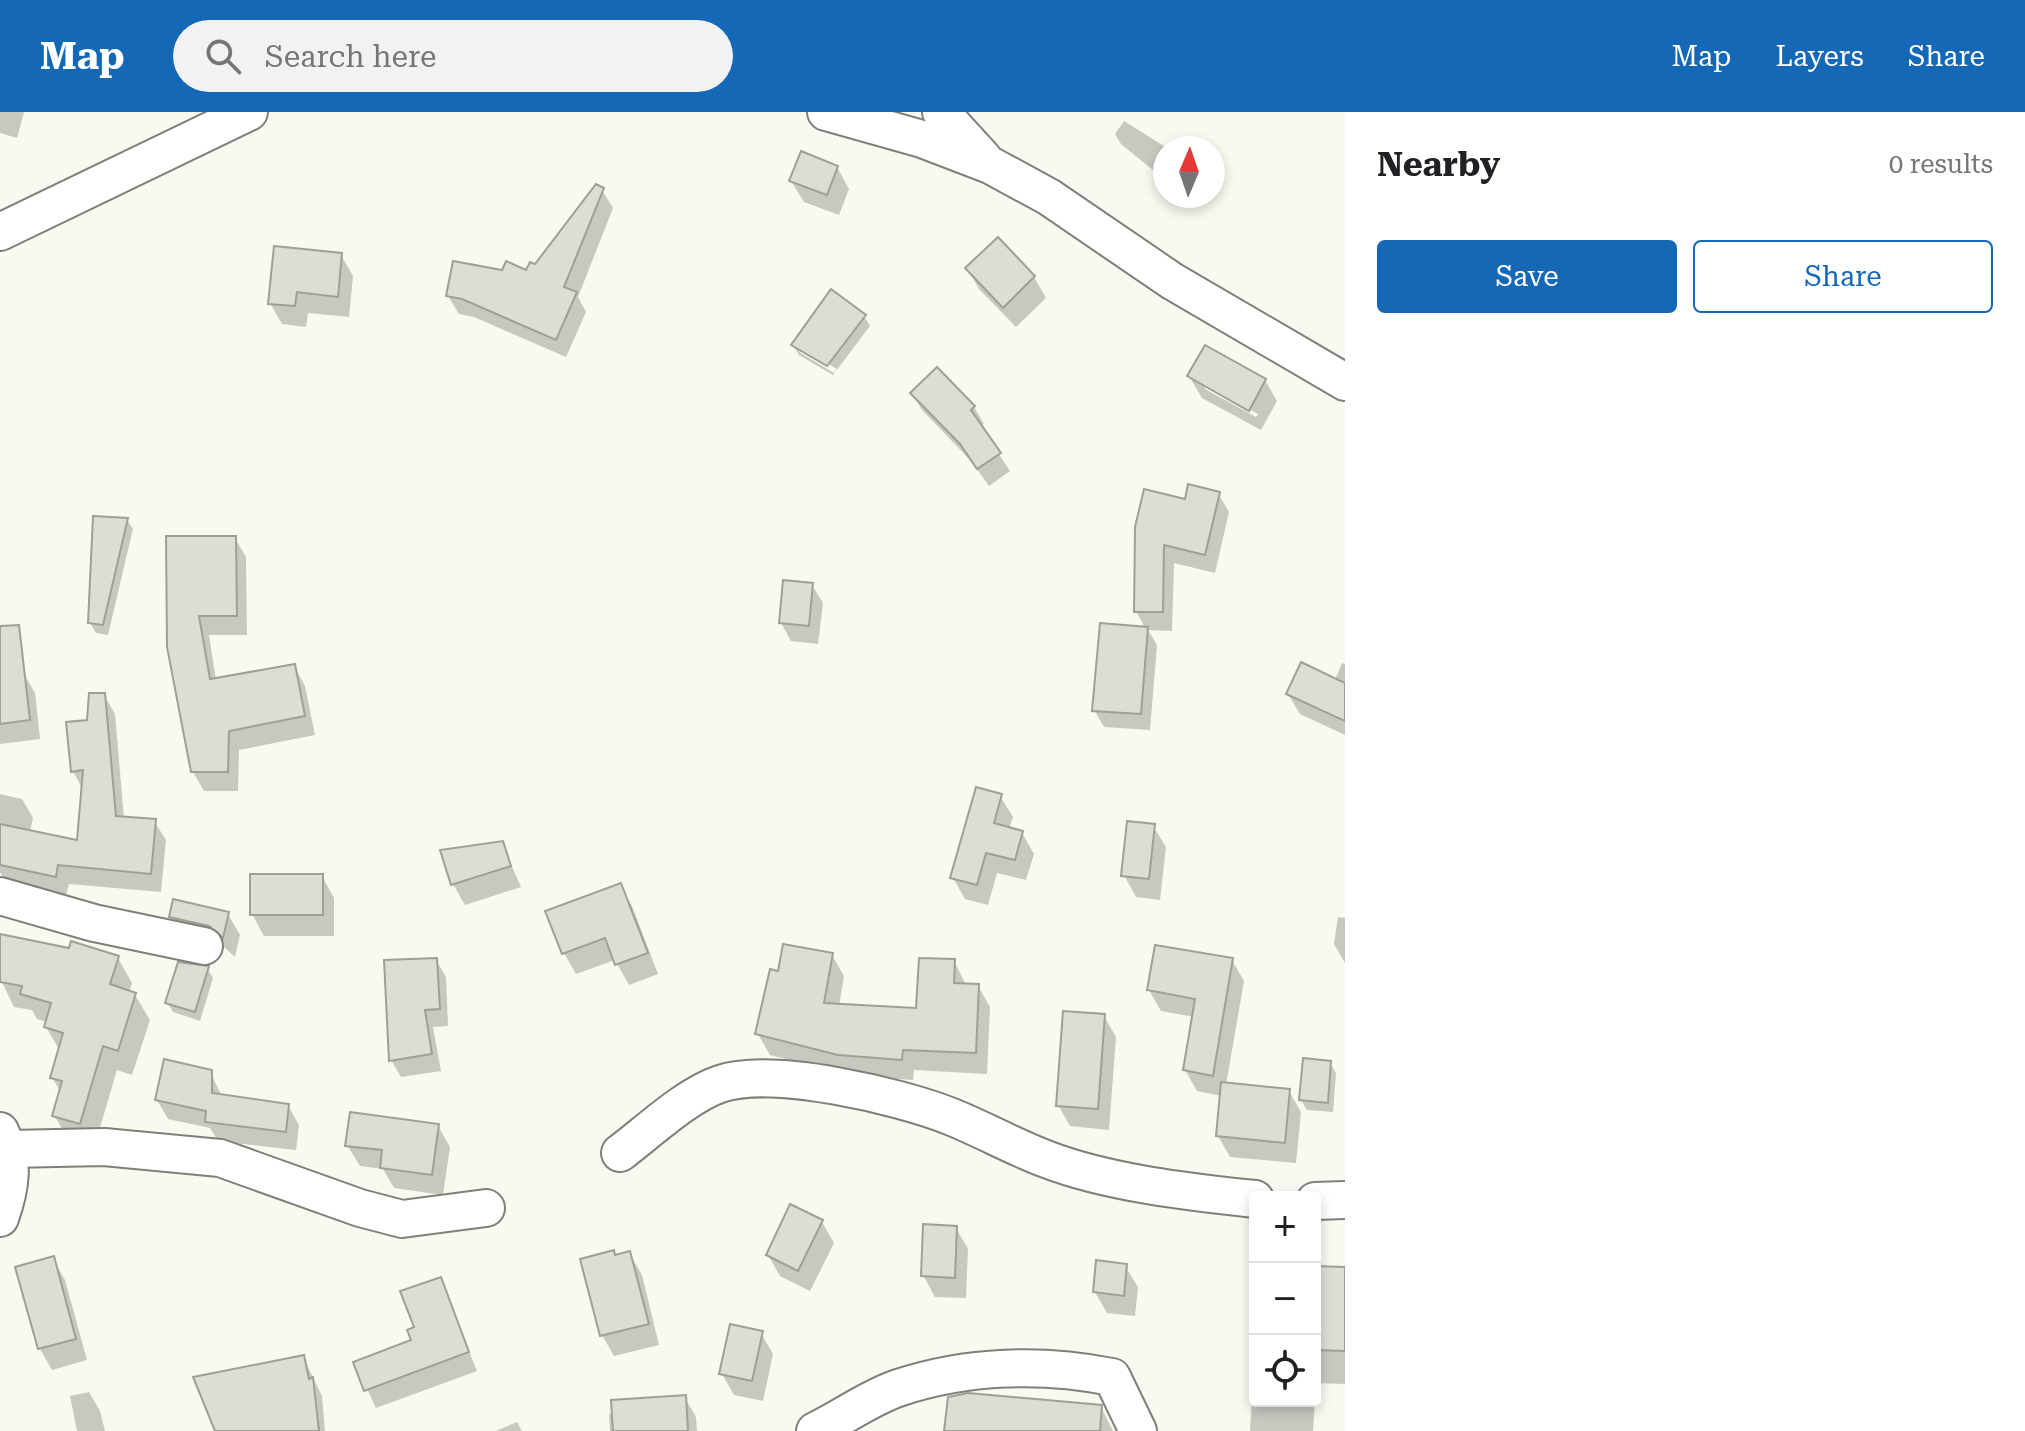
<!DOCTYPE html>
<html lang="en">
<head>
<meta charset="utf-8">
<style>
	body { margin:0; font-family:"Roboto Serif",serif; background:#f2f2f2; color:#202124 }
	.controls { position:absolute; right:24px; bottom:24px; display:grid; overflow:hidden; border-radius:8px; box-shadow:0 4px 12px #0003 }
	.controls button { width:72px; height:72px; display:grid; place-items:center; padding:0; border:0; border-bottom:2px solid #e0e0e0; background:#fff; color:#202124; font:40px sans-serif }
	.compass { position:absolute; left:1153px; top:24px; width:72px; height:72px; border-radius:50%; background:#fff; box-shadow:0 4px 12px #0003; rotate:2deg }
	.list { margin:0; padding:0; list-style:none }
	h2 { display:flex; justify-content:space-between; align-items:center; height:104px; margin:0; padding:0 32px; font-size:34px }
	h2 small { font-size:26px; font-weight:400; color:#757577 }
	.actions { display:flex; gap:16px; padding:24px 32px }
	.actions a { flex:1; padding:18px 0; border:2px solid #1468b6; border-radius:8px; text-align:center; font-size:28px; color:#1468b6 }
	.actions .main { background:#1468b6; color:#fff }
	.icon { flex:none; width:44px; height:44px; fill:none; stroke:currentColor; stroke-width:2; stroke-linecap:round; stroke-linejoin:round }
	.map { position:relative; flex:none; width:1345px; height:1319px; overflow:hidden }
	header { display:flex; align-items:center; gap:48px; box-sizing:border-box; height:112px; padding:0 40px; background:#1468b6; color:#fff }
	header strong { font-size:38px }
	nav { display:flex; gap:44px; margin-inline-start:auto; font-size:28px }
	.search { width:560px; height:72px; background:#f2f2f2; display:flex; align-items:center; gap:20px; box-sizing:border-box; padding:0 28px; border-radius:44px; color:#757577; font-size:30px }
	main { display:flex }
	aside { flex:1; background:#fff }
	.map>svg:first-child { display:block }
	.shadow { fill:#0003; fill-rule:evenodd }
	.building { fill:#deddd5; stroke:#a09f97; stroke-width:2 }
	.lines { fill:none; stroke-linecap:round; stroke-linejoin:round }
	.minor-casing { stroke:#807f78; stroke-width:40 }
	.minor { stroke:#fff; stroke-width:36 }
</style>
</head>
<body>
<header>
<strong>Map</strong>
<div class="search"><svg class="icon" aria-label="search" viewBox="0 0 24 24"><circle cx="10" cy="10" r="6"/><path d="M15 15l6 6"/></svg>Search here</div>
<nav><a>Map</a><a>Layers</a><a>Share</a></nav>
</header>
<main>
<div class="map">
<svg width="1345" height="1319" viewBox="0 0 1345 1319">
	<rect width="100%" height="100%" fill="#faf9f1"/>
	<g class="shadow">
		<path d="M0,0h24l-7,26 -17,-5z"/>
		<path d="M1124,9l43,27 -2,32 -44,-36 -6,-10z"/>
		<path d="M837,55l12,22 -10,26 -35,-13 -13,-21z"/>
		<path d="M602,78l11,18 -35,89 8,15 -20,45 -92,-40 -15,-3 -11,-18 55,-24 24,1z"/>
		<path d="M1184,84h21l-8,11z"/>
		<path d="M341,143l12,21 -4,41 -41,-4 -2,14 -24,-3 -12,-21z"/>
		<path d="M967,156l67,9 12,21 -30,29 -37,-38z"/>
		<path d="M864,204l6,10 -37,49 -34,-20 -6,-10zM799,235l38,22 -3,4 -35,-21z"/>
		<path d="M1189,264l76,4 12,21 -16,29 -59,-32zM1205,272l53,30 -2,3 -51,-28z"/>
		<path d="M912,281l62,14 10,17 -3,3 29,44 -21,15 -17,-24 -50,-52z"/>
		<path d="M1218,381l11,19 -14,61 -41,-10 -2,68 -24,-1 9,15 -7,85 -46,-3 -10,-17 51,-82 -9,-17 1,-84 49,-26z"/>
		<path d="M127,408l6,9 -25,106 -12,-2 -6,-10z"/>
		<path d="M235,426l11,19 1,78h-38l7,45 78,-14 11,20 10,49 -76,15 -1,41h-34l-11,-19 -24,-125z"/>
		<path d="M812,473l11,18 -5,41 -27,-3 -10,-18z"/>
		<path d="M0,540l24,22 11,19 5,46 -40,5z"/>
		<path d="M1342,551l3,1v71l-45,-21 -12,-20 47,-14z"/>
		<path d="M104,583l11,19 9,104 30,3 12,19 -5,52 -92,-8 -3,11 -59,-12 -7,-11v-78l22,5 11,19 -3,14 49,10 4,-52 -10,-19 16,-49z"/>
		<path d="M1000,684l13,21 -4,12 13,4 12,21 -8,26 -29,-7 -9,32 -23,-6 -12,-21z"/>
		<path d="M1153,714l13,21 -6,53 -24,-3 -12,-22z"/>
		<path d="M502,732l19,43 -56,18 -12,-21z"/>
		<path d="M322,764l12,22v38h-70l-12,-22z"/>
		<path d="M620,774l12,20 26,68 -29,11 -14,-25 -39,14 -12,-21z"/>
		<path d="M228,802l12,21 -5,22 -12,-11 -40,-8 -12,-21z"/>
		<path d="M1338,805l7,1v45l-11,-19z"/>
		<path d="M832,843l12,21 -5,30 79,4 36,-49 12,24 12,1 12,21 -3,67 -73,-4 -1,10 -61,-4 -82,-21 -12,-21 22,-61z"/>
		<path d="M118,846l14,25 -3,10 6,2 15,25 -18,55 -15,-5 -23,78 -25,-7 -15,-26 7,-22 -9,-16 8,-26 -14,-24 1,-5 -10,-3 -5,-9 -18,-3 -14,-29z"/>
		<path d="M436,848l10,17 2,49 -15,1 8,44 -40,6 -10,-17z"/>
		<path d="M1232,848l12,21 -18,104 63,6 12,21 -5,51 -66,-6 -12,-21 4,-40 -25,-5 -12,-21 9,-53 -33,-6 -12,-21z"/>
		<path d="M207,856l6,10 -13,43 -27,-9 -6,-10z"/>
		<path d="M1104,904l12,21 -7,93 -39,-4 -12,-21z"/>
		<path d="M1330,951l6,10 -3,39 -26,-2 -6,-10z"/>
		<path d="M210,959l12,26 66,9 11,19 -3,25 -78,-9 -8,-13 -42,-9 -11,-19z"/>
		<path d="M438,1014l12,21 -7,48 -49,-7 -11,-19 -23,-3 -13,-21z"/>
		<path d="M822,1110l12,21 -24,48 -30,-15 -12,-21z"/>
		<path d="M956,1116l12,21 -2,49 -31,-1 -12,-22z"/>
		<path d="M630,1142l12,21 17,70 -45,11 -12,-21 14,-78z"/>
		<path d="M53,1147l12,21 22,80 -35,10 -12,-21 -22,-81z"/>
		<path d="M1125,1154l13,21 -3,29 -28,-3 -12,-21z"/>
		<path d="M1316,1156l29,1v115l-29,-1 -1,17z"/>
		<path d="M440,1168l37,91 -101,37 -21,-45 58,-22z"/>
		<path d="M761,1221l12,21 -10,47 -29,-6 -12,-21z"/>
		<path d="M1255,1237v52h60l-2,30h-63z"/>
		<path d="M303,1245l19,39 3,35h-69z"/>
		<path d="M89,1280l11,19 5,20h-28l-7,-35z"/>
		<path d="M685,1286l11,19 1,14h-87l-1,-17z"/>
		<path d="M1101,1295l12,24h-167z"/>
		<path d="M517,1310l5,9h-26z"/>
	</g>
	<g class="building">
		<path d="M801,39l37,15 -11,29 -38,-14z"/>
		<path d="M596,72l8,4 -40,99 13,5 -21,48 -94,-41 -16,-3 7,-35 49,9 4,-9 20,9 4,-8 5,2z"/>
		<path d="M998,125l37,39 -32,32 -38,-40z"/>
		<path d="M274,134l68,7 -4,44 -41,-5 -2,14 -27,-2z"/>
		<path d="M831,177l35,26 -39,51 -36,-21z"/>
		<path d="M1205,233l61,34 -17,32 -62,-35z"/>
		<path d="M937,255l38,39 -4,4 30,43 -24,16 -17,-25 -50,-51z"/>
		<path d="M1188,372l32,8 -15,63 -41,-10 -1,67h-29l1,-85 9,-38 41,10z"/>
		<path d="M93,404l35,2 -25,107 -15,-2z"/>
		<path d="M166,424h70l1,80h-38l11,63 85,-15 10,52 -76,15 -1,41h-37l-24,-125z"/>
		<path d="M783,468l30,3 -4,43 -30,-3z"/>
		<path d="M1100,511l48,4 -7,87 -49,-3z"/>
		<path d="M19,513l11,95 -30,4v-98z"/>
		<path d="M1301,550l44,21v38l-59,-27z"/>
		<path d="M89,581h16l11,123 40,3 -5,55 -93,-9 -2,12 -56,-12v-41l77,16 6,-70 -12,2 -5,-50 21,-2z"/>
		<path d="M976,675l26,7 -8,29 29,8 -8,29 -29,-7 -9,32 -27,-7z"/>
		<path d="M1127,709l28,3 -6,55 -28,-3z"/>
		<path d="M503,729l8,25 -60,19 -11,-35z"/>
		<rect x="250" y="762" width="73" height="41"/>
		<path d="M621,771l27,70 -33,12 -10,-27 -43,16 -17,-43z"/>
		<path d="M173,787l56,13 -6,26 -14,-12 -40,-9z"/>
		<path d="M0,822l69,14 2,-7 48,15 -9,28 26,9 -18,58 -15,-5 -23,78 -28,-8 10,-35 -12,-3 13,-45 -19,-6 7,-24 -31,-9 2,-8 -22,-4z"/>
		<path d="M783,832l50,9 -9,50 92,5 3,-50 36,1 -1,24 25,1 -3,69 -73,-3 -1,10 -64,-5 -83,-21 15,-65 8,2z"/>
		<path d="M1155,833l78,13 -20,118 -30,-6 12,-71 -48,-9z"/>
		<path d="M437,846l3,51 -15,1 7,44 -43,7 -5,-101z"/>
		<path d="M178,850l31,4 -14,46 -30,-9z"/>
		<path d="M1063,899l42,3 -7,95 -42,-3z"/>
		<path d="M1303,946l28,3 -3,42 -29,-3z"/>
		<path d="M164,947l48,11v23l77,11 -3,28 -81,-10 1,-11 -51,-11z"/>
		<path d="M1221,970l69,7 -5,54 -69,-7z"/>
		<path d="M350,1000l89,12 -7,51 -52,-7 2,-18 -37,-4z"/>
		<path d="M790,1092l33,16 -25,51 -32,-16z"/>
		<path d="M923,1112l34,2 -2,52 -34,-2z"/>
		<path d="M614,1138l1,5 15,-4 19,73 -49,12 -20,-77z"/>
		<path d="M54,1144l22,83 -38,10 -23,-82z"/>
		<path d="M1096,1148l31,4 -3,32 -31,-4z"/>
		<path d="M1315,1154l30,1v84l-28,-1z"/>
		<path d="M441,1165l28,75 -105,39 -11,-29 58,-22 -4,-10 7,-3 -14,-36z"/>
		<path d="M730,1212l33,7 -11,50 -33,-7z"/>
		<path d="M304,1243l5,24 4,-2 6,54h-104l-22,-54z"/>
		<path d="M968,1281l134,12 -2,26h-156l4,-34z"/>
		<path d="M686,1283l2,36h-75l-2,-31z"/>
	</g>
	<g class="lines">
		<defs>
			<g id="minor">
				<path d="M826,0l96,27 68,26 59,32 123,84 173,101"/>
				<path d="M941,0l42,46"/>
				<path d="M0,120l249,-120"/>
				<path d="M0,784l94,27 110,23"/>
				<path d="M0,1019c15,30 11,56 0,87"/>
				<path d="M9,1037l95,-2 116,11 140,50 42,11 84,-11"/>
				<path d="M620,1041c28,-21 67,-58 100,-69 52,-18 180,12 232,33 32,13 62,30 94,42 62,24 143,33 209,40"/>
				<path d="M1315,1089l30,-1"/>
				<path d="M815,1319c27,-13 54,-33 83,-43 69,-23 144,-25 214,-11l26,54"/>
			</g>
		</defs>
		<use href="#minor" class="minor-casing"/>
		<use href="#minor" class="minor"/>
	</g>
</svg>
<div class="controls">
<button>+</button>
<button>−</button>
<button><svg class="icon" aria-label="locate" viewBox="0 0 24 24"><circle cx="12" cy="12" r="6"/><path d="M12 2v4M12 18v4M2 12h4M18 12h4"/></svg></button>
</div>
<svg class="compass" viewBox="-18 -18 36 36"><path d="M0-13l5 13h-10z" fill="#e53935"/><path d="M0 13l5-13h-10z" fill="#757577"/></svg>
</div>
<aside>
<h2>Nearby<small>0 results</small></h2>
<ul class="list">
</ul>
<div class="actions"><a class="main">Save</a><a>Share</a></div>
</aside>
</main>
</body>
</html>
